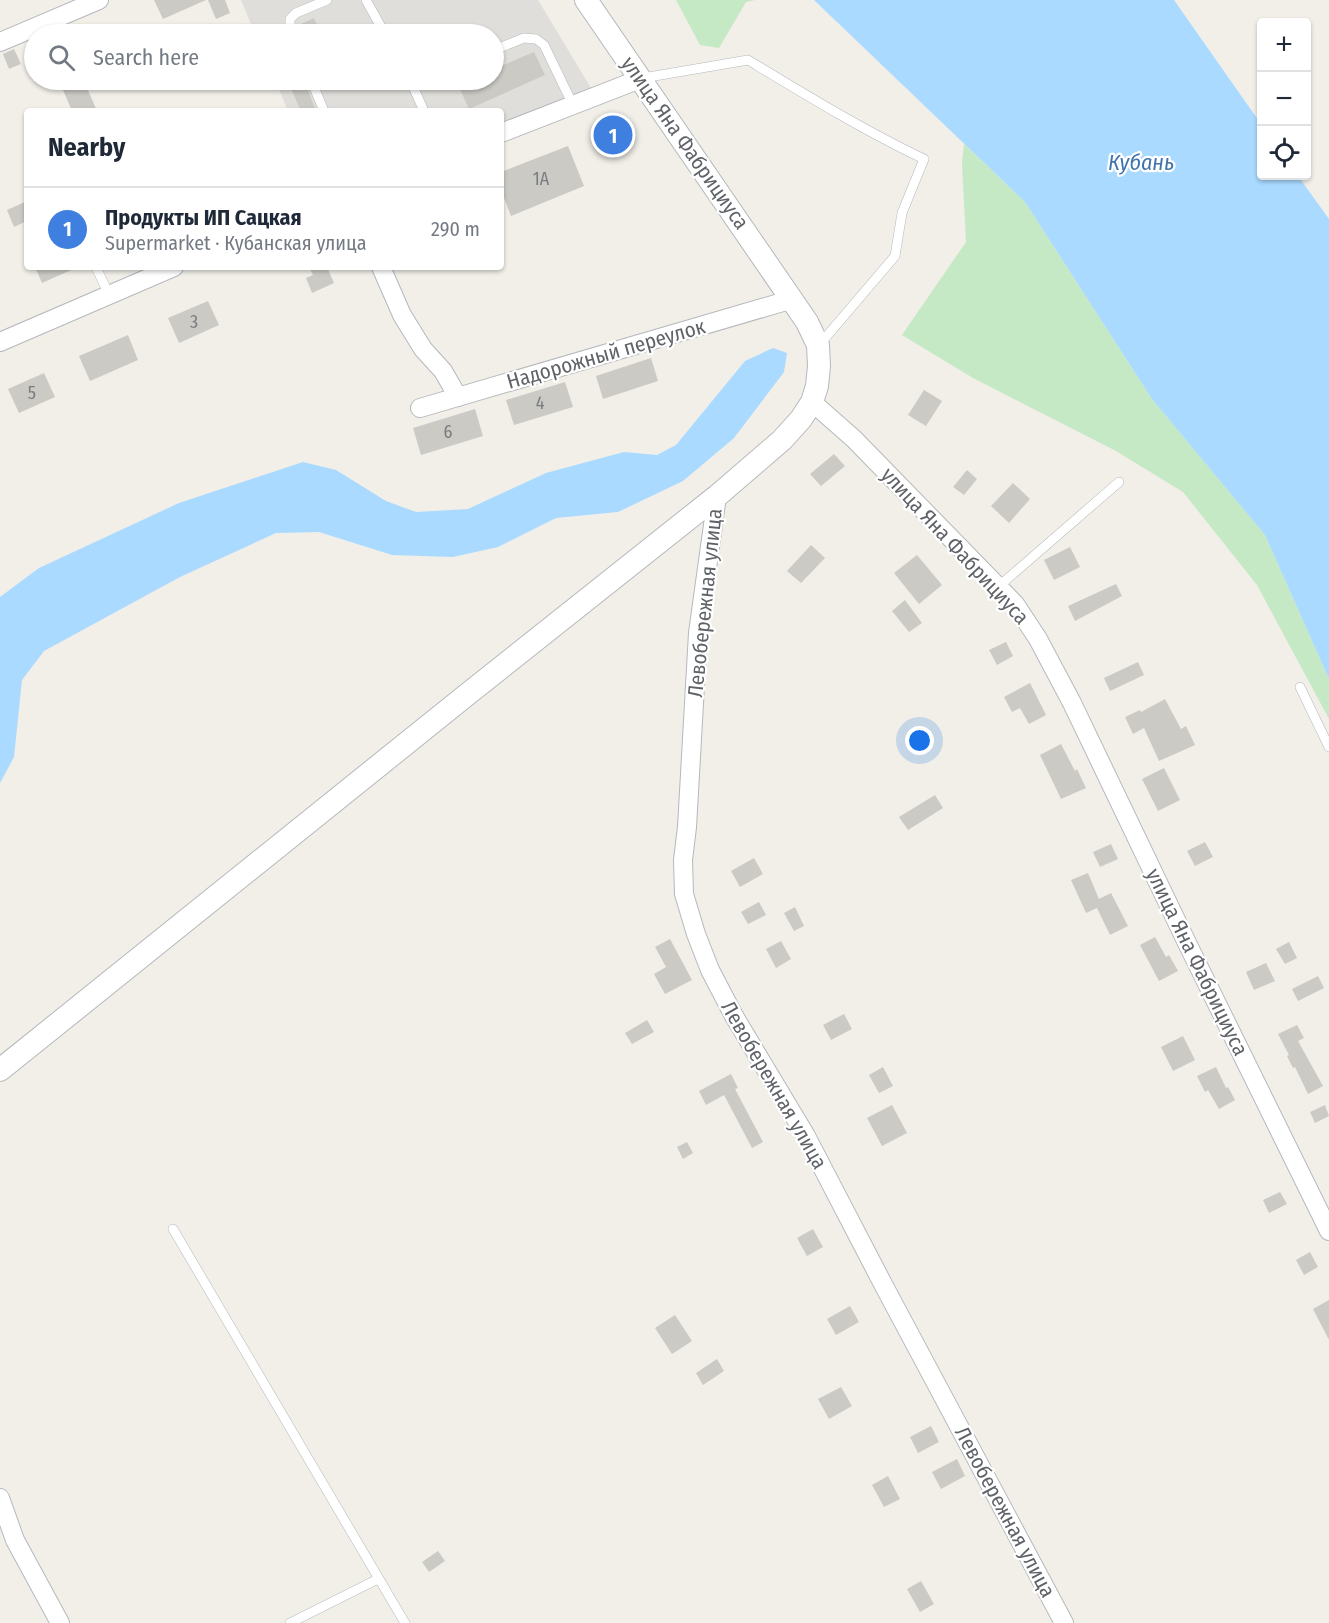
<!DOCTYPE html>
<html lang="en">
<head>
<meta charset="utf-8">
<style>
	body { margin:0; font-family:"Fira Sans Condensed",sans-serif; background:#f6f6f7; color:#1f2937 }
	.controls { position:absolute; right:18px; top:18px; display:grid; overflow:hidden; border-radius:6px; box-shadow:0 2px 4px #0004 }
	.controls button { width:54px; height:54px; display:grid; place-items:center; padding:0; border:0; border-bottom:2px solid #e0e1e3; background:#fff; color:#1f2937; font:30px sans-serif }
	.you { position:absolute; left:920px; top:741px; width:21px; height:21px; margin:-15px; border:4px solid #fff; border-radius:50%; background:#1a73e8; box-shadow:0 0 0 9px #1a73e833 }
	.badge { display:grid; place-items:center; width:39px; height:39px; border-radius:50%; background:#ea4335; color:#fff; font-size:20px; font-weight:700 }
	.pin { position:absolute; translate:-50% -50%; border:3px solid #fff; box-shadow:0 2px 6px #0006 }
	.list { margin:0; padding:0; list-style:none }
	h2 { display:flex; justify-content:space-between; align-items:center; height:78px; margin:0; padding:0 24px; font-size:26px }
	h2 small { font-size:20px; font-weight:400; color:#747a83 }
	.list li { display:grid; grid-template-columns:39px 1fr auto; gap:18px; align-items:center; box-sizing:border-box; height:84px; padding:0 24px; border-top:2px solid #e0e1e3 }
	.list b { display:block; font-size:22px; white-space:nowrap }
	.list p { margin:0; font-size:20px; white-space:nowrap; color:#747a83 }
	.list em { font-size:20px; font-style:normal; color:#747a83 }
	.icon { flex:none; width:33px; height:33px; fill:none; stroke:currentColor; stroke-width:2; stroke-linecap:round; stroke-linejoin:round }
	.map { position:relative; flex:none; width:1329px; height:1623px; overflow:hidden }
	.search { position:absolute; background:#fff; box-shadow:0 2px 4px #0004; left:24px; top:24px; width:480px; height:66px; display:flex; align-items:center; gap:15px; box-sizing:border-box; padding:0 21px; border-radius:33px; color:#747a83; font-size:22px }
	.panel { position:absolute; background:#fff; box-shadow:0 2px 4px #0004; left:24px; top:108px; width:480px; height:162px; border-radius:6px }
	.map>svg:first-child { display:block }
	.industrial { fill:#e0deda }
	.green { fill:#c5e8c5 }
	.water { fill:#aadaff }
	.building { fill:#cccac5 }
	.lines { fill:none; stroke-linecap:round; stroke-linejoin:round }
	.service-casing { stroke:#b5b8bc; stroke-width:10 }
	.minor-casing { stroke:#b5b8bc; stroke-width:20 }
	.tertiary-casing { stroke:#b5b8bc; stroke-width:24 }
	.service { stroke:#fff; stroke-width:9 }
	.minor { stroke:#fff; stroke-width:18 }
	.tertiary { stroke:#fff; stroke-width:22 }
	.labels { text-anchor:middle; stroke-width:4.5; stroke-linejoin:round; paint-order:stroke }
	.number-label { font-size:18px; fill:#7a7d7f }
	.street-label { font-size:21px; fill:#5f6368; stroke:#fff }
	.water-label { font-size:22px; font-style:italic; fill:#4174aa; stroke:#fff }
</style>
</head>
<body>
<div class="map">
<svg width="1329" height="1623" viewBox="0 0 1329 1623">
	<rect width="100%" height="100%" fill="#f1efe8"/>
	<path class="industrial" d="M241,0h297l53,88 -90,35v-12h-213l-13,-31h219v-46h-239z"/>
	<g class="green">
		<path d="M676,0h79l-9,2 -27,46 -19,-3z"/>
		<path d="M964,144l61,58 127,197 113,136 64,144v40l-72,-134 -74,-93 -67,-41 -143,-73 -71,-43 64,-93 -4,-78z"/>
	</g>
	<g class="water">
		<path d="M814,0h360l87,124 1,52h36l31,43v460l-64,-144 -113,-136 -127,-197z"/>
		<path d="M773,348l14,5 -3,19 -50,66 -51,43 -65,31 -62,6 -58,29 -45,10 -61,-2 -73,-23 -43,1 -96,44 -136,74 -22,29 -8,77 -14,26v-186l39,-29 140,-65 124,-41 33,8 50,31 30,11 52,-3 78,-36 78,-21 33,3 19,-10 69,-84z"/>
	</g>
	<g class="building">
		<path d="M154,0h52l-43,19z"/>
		<path d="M208,0h17l5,13 -14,6z"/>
		<path d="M314,18l7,16h-21l-3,-8z"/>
		<path d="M14,49l7,15 -12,5 -6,-15z"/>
		<path d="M534,52l11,23 -76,34 -11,-24 13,-5h23v-11z"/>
		<path d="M287,80h17l12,31h-15z"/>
		<path d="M318,80h25l-21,9z"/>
		<path d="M84,81l13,30h-25l-9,-21z"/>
		<path d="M613,118l19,28 -17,12 -19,-28z"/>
		<path d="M568,146l16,40 -73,30 -10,-26v-18z"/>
		<path d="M27,201v20l-13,6 -7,-17z"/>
		<path d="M35,267h43l-36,16z"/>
		<path d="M309,267h18l7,16 -22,10 -6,-15 7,-3z"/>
		<path d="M208,301l11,24 -40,18 -11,-25z"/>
		<path d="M128,335l10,25 -48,21 -11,-25z"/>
		<path d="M651,358l7,23 -55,18 -7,-23z"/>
		<path d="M44,373l11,24 -36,16 -11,-24z"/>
		<path d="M565,382l8,25 -59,18 -8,-25z"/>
		<path d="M924,390l18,11 -16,25 -18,-11z"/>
		<path d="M475,409l8,27 -62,19 -8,-27z"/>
		<path d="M834,454l11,12 -24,20 -11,-12z"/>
		<path d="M967,470l10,9 -13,16 -11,-8z"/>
		<path d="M1013,483l17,16 -21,24 -18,-17z"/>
		<path d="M811,545l14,13 -24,25 -14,-12z"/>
		<path d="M1070,547l10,20 -26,13 -10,-20z"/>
		<path d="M917,555l25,30 -23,19 -25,-31z"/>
		<path d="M1116,584l6,12 -47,25 -7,-15z"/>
		<path d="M905,600l17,23 -13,9 -17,-21z"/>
		<path d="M1006,642l7,14 -16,9 -8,-15z"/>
		<path d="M1138,662l6,13 -34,16 -6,-13z"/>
		<path d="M1030,683l16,32 -17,9 -9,-16 -8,4 -8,-15z"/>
		<path d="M1165,699l16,30 5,-3 9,19 -36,16 -15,-33 -11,6 -8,-17 15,-7 1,2z"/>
		<path d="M1061,744l14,27 2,-2 9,19 -25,11 -21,-44z"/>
		<path d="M1164,768l16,32 -22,11 -16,-32z"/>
		<path d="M935,795l8,13 -35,22 -9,-13z"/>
		<path d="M1205,842l8,15 -18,9 -8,-15z"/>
		<path d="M1111,844l7,15 -18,8 -7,-15z"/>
		<path d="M754,858l9,16 -23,13 -9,-16z"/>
		<path d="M1088,873l11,26 12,-6 17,33 -18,9 -13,-27 -11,5 -15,-33z"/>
		<path d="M759,902l7,13 -18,9 -7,-12z"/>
		<path d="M795,907l9,19 -10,5 -10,-18z"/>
		<path d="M1155,937l11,20 3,-2 9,16 -19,10 -19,-36z"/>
		<path d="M670,939l22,41 -27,14 -11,-20 12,-7 -11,-20z"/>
		<path d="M781,941l10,18 -15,9 -10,-19z"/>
		<path d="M1289,942l8,16 -12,6 -9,-15z"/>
		<path d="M1266,963l9,18 -21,9 -8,-18z"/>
		<path d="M1318,976l6,12 -26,13 -6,-12z"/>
		<path d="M844,1014l8,15 -21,11 -8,-15z"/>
		<path d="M647,1020l7,12 -22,12 -7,-11z"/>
		<path d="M1297,1025l7,13 -6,3 25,45 -15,8 -13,-27 -2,1 -6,-12 2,-1 -11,-21z"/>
		<path d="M1183,1036l12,24 -22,11 -12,-24z"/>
		<path d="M883,1067l10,19 -14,7 -10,-18z"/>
		<path d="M1216,1067l10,21 2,-1 7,13 -16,9 -11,-19 -3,2 -8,-16z"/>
		<path d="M731,1074l7,14 -3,1 28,53 -11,6 -28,-53 -18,10 -7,-14z"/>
		<path d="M892,1105l15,28 -25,13 -15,-28z"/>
		<path d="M1325,1105l4,11 -14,7 -5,-11z"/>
		<path d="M687,1142l6,11 -10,6 -6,-12z"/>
		<path d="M1280,1192l7,12 -18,9 -6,-13z"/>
		<path d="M813,1229l10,18 -16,9 -10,-18z"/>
		<path d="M1310,1252l8,15 -14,8 -8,-15z"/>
		<path d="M1329,1300v40l-16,-31z"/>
		<path d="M850,1306l9,16 -23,13 -9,-16z"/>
		<path d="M675,1315l17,26 -20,13 -17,-26z"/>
		<path d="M717,1359l7,12 -21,14 -7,-12z"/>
		<path d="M841,1387l11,19 -23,13 -11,-20z"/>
		<path d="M931,1426l8,16 -21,11 -8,-16z"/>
		<path d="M957,1459l8,17 -24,13 -9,-17z"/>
		<path d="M888,1476l12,23 -16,8 -12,-22z"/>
		<path d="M438,1551l7,10 -16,11 -7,-10z"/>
		<path d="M921,1581l13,23 -14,8 -13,-23z"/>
	</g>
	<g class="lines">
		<defs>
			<g id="service">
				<path d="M366,0l19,34"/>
				<path d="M293,34l-3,-7v-8l6,-6 31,-13"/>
				<path d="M494,50l30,-12 12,1 8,6 29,60"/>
				<path d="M643,78l105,-18c58,35 115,70 176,99l-22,54 -7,43 -75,88"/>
				<path d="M311,80l13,31"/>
				<path d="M410,80l14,31"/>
				<path d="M96,267l13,28"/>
				<path d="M998,587l121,-105"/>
				<path d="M1300,687l29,60"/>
				<path d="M173,1229l232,394"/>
				<path d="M290,1623l88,-44"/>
			</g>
			<g id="minor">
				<path d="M0,42l99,-42"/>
				<path d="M501,133l139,-54"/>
				<path d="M381,267l21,48 21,34 20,22 15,26"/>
				<path d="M0,342l174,-75"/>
				<path d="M812,402l42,37 161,165 23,35 34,64 116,242 141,286"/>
				<path d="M420,408l373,-109"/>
				<path d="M717,496l-19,137 -11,194 -4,33 1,34 12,40 14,36 24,46 72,120 78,150 180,337"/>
				<path d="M0,1498l15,42 45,83"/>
			</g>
			<path id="tertiary" d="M0,1070l464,-373 253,-201 65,-56 19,-21 11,-17 5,-16 2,-20 -1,-21 -11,-23 -221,-322"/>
		</defs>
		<use href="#service" class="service-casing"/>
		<use href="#minor" class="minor-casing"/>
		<use href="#tertiary" class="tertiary-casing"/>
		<use href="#service" class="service"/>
		<use href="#minor" class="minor"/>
		<use href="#tertiary" class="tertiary"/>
	</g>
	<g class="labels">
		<g class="number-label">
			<text x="541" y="185">1А</text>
			<text x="194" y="328">3</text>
			<text x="32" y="399">5</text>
			<text x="540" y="409">4</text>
			<text x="448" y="438">6</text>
		</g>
		<g class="street-label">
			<text transform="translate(685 143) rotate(55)" y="7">улица Яна Фабрициуса</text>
			<text transform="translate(606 354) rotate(-16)" y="7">Надорожный переулок</text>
			<text transform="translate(955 546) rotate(47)" y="7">улица Яна Фабрициуса</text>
			<text transform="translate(705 603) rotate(-84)" y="7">Левобережная улица</text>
			<text transform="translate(1197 962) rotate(64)" y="7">улица Яна Фабрициуса</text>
			<text transform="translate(774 1085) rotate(60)" y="7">Левобережная улица</text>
			<text transform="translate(1005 1512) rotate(62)" y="7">Левобережная улица</text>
		</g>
		<g class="water-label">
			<text x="1141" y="170">Кубань</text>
		</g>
	</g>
</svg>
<div class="controls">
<button>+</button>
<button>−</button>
<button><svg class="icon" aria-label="locate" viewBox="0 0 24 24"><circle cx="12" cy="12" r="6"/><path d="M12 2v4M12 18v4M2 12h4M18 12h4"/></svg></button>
</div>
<div class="you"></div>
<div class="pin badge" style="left:613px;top:135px;background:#3f7fe0">1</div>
<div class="search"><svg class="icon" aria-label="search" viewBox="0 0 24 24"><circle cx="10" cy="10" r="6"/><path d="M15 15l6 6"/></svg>Search here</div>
<section class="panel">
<h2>Nearby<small></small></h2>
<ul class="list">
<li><span class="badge" style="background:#3f7fe0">1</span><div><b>Продукты ИП Сацкая</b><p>Supermarket · Кубанская улица</p></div><em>290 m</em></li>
</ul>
</section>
</div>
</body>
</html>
